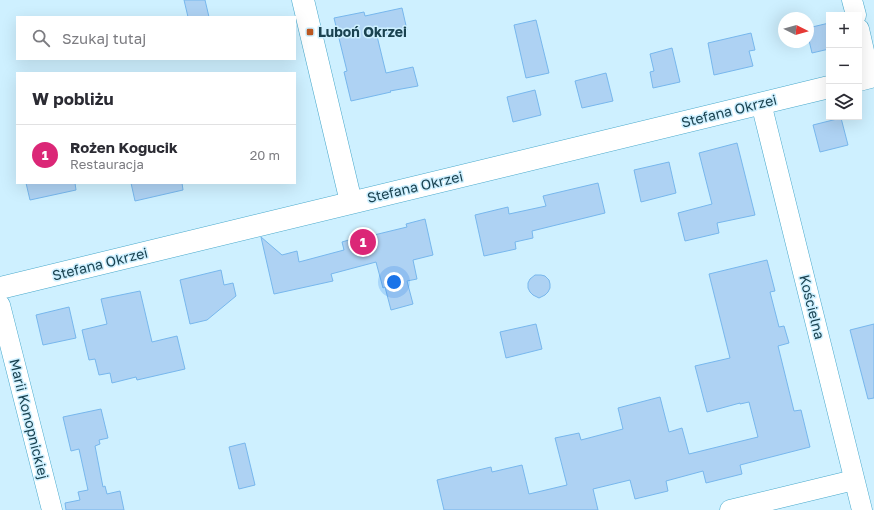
<!DOCTYPE html>
<html lang="pl">
<head>
<meta charset="utf-8">
<style>
	body { margin:0; font-family:"Golos Text",sans-serif; background:#f7f7f7; color:#2b2b33 }
	.controls { position:absolute; right:12px; top:12px; display:grid; overflow:hidden; border-radius:0px; box-shadow:0 4px 16px #0002 }
	.controls button { width:36px; height:36px; display:grid; place-items:center; padding:0; border:0; border-bottom:1px solid #e1e1e2; background:#fff; color:#2b2b33; font:20px sans-serif }
	.compass { position:absolute; left:778px; top:12px; width:36px; height:36px; border-radius:50%; background:#fff; box-shadow:0 4px 16px #0002; rotate:95deg }
	.you { position:absolute; left:394px; top:282px; width:14px; height:14px; margin:-10px; border:3px solid #fff; border-radius:50%; background:#1a73e8; box-shadow:0 0 0 6px #1a73e833 }
	.badge { display:grid; place-items:center; width:26px; height:26px; border-radius:50%; background:#db2777; color:#fff; font-size:13px; font-weight:700 }
	.pin { position:absolute; translate:-50% -50%; border:2px solid #fff; box-shadow:0 1px 4px #0006 }
	.list { margin:0; padding:0; list-style:none }
	h2 { display:flex; justify-content:space-between; align-items:center; height:52px; margin:0; padding:0 16px; font-size:17px }
	h2 small { font-size:13px; font-weight:400; color:#7c7c81 }
	.list li { display:grid; grid-template-columns:26px 1fr auto; gap:12px; align-items:center; box-sizing:border-box; height:60px; padding:0 16px; border-top:1px solid #e1e1e2 }
	.list b { display:block; font-size:15px; white-space:nowrap }
	.list p { margin:0; font-size:13px; white-space:nowrap; color:#7c7c81 }
	.list em { font-size:13px; font-style:normal; color:#7c7c81 }
	.icon { flex:none; width:22px; height:22px; fill:none; stroke:currentColor; stroke-width:2; stroke-linecap:round; stroke-linejoin:round }
	.map { position:relative; flex:none; width:874px; height:510px; overflow:hidden }
	.search { position:absolute; background:#fff; box-shadow:0 4px 16px #0002; left:16px; top:16px; width:280px; height:44px; display:flex; align-items:center; gap:10px; box-sizing:border-box; padding:0 14px; border-radius:0px; color:#7c7c81; font-size:15px }
	.panel { position:absolute; background:#fff; box-shadow:0 4px 16px #0002; left:16px; top:72px; width:280px; height:112px; border-radius:0px }
	.map>svg:first-child { display:block }
	.building { fill:#aed2f3; stroke:#77b7ed }
	.lines { fill:none; stroke-linecap:round; stroke-linejoin:round }
	.minor-casing { stroke:#48a8cb; stroke-width:21 }
	.tertiary-casing { stroke:#48a8cb; stroke-width:23 }
	.minor { stroke:#fff; stroke-width:20 }
	.tertiary { stroke:#fff; stroke-width:22 }
	.poi-dot { fill:#bb5721; stroke:#cef0ff; stroke-width:1.5 }
	.labels { text-anchor:middle; stroke-width:3; stroke-linejoin:round; paint-order:stroke }
	.poi-label { font-size:14px; font-weight:bold; fill:#1a4250; stroke:#cef0ff; text-anchor:start }
	.street-label { font-size:14px; fill:#1a4250; stroke:#cef0ff }
</style>
</head>
<body>
<div class="map">
<svg width="874" height="510" viewBox="0 0 874 510">
	<rect width="100%" height="100%" fill="#cef0ff"/>
	<g class="building">
		<path d="M184,0h21l4,17h-21z"/>
		<path d="M402,8l5,22 -30,6 9,37 27,-6 5,19 -28,5 1,1 -40,9 -7,-29 3,-1 -13,-53 30,-6 1,4z"/>
		<path d="M536,20l13,53 -23,5 -12,-53z"/>
		<path d="M829,23v26l-17,4 -4,-17v-8z"/>
		<path d="M751,33l4,17 -6,1 4,15 -39,9 -6,-32z"/>
		<path d="M672,48l8,34 -27,6 -3,-16 4,-1 -4,-17z"/>
		<path d="M606,73l7,28 -31,7 -7,-27z"/>
		<path d="M535,90l6,25 -28,7 -6,-25z"/>
		<path d="M841,118l7,27 -28,7 -7,-27z"/>
		<path d="M737,143l18,72 -38,8 2,10 -34,8 -7,-28 34,-9 -13,-51z"/>
		<path d="M669,162l7,31 -35,9 -7,-32z"/>
		<path d="M26,183h49l1,7 -46,10z"/>
		<path d="M131,183h51l1,7 -48,11z"/>
		<path d="M598,183l7,30 -73,18 1,7 -18,4 1,7 -32,7 -9,-41 33,-8 1,7 37,-8 -3,-10z"/>
		<path d="M425,219l8,36 -20,5 4,19 -10,2 6,23 -22,6 -6,-23 -2,1 -7,-26 -45,12 2,7 -59,13 -13,-57 21,18 15,-4 2,11 45,-12 -2,-8 27,-8 1,2 37,-9 -1,-3z"/>
		<path d="M767,260l8,31 -5,1 9,35 5,-1 5,17 -11,3 16,65 7,-1 9,37 -70,18 2,9 -36,9 -3,-12 -37,10 2,10 -33,8 -5,-19 -37,9 5,21h-154l-7,-30 54,-13 1,5 30,-7 7,29 38,-9 -12,-47 24,-5 2,7 42,-11 -5,-21 42,-11 9,35 13,-4 7,26 69,-17 -9,-35 -9,2v-1l-33,9 -12,-46 35,-8 -21,-84z"/>
		<path d="M221,270l3,15 9,-2 3,13 -29,24 -17,4 -10,-44z"/>
		<path d="M535,275h6l4,1 4,4 1,4v4l-2,4 -3,3 -6,3 -6,-3 -3,-3 -2,-4v-5l2,-4z"/>
		<path d="M140,291l12,51 25,-6 8,33 -48,11 -1,-3 -24,6 -2,-10 -11,2 -4,-16 -6,1 -7,-30 25,-6 -6,-25z"/>
		<path d="M69,307l7,31 -33,7 -7,-30z"/>
		<path d="M536,324l6,25 -36,9 -6,-26z"/>
		<path d="M874,324v74l-6,1 -18,-69z"/>
		<path d="M101,409l7,29 -9,2 1,4 -5,2 8,41 2,-1 2,8 13,-3 4,19h-58l-1,-7 15,-3 -2,-8 10,-2 -9,-41 -8,2 -8,-34z"/>
		<path d="M245,443l10,42 -16,4 -10,-42z"/>
	</g>
	<g class="lines">
		<defs>
			<g id="minor">
				<path d="M852,0l4,15"/>
				<path d="M859,29l11,48"/>
				<path d="M761,103l101,407"/>
				<path d="M0,305l52,205"/>
				<path d="M730,510l124,-30"/>
			</g>
			<g id="tertiary">
				<path d="M303,0l48,202"/>
				<path d="M859,80l15,-4"/>
				<path d="M0,288l829,-201"/>
			</g>
		</defs>
		<use href="#minor" class="minor-casing"/>
		<use href="#tertiary" class="tertiary-casing"/>
		<use href="#minor" class="minor"/>
		<use href="#tertiary" class="tertiary"/>
	</g>
	<rect class="poi-dot" x="306" y="28" width="8" height="8" rx="2"/>
	<g class="labels">
		<g class="poi-label">
			<text x="318" y="37">Luboń Okrzei</text>
		</g>
		<g class="street-label">
			<text transform="translate(729 111) rotate(-14)" y="5">Stefana Okrzei</text>
			<text transform="translate(415 187) rotate(-13)" y="5">Stefana Okrzei</text>
			<text transform="translate(100 264) rotate(-14)" y="5">Stefana Okrzei</text>
			<text transform="translate(812 307) rotate(76)" y="5">Kościelna</text>
			<text transform="translate(29 419) rotate(76)" y="5">Marii Konopnickiej</text>
		</g>
	</g>
</svg>
<div class="controls">
<button>+</button>
<button>−</button>
<button><svg class="icon" aria-label="layers" viewBox="0 0 24 24"><path d="M12 4l9 5-9 5-9-5zM3 14l9 5 9-5"/></svg></button>
</div>
<svg class="compass" viewBox="-18 -18 36 36"><path d="M0-13l5 13h-10z" fill="#e53935"/><path d="M0 13l5-13h-10z" fill="#7c7c81"/></svg>
<div class="you"></div>
<div class="pin badge" style="left:363px;top:242px">1</div>
<div class="search"><svg class="icon" aria-label="search" viewBox="0 0 24 24"><circle cx="10" cy="10" r="6"/><path d="M15 15l6 6"/></svg>Szukaj tutaj</div>
<section class="panel">
<h2>W pobliżu<small></small></h2>
<ul class="list">
<li><span class="badge">1</span><div><b>Rożen Kogucik</b><p>Restauracja</p></div><em>20 m</em></li>
</ul>
</section>
</div>
</body>
</html>
